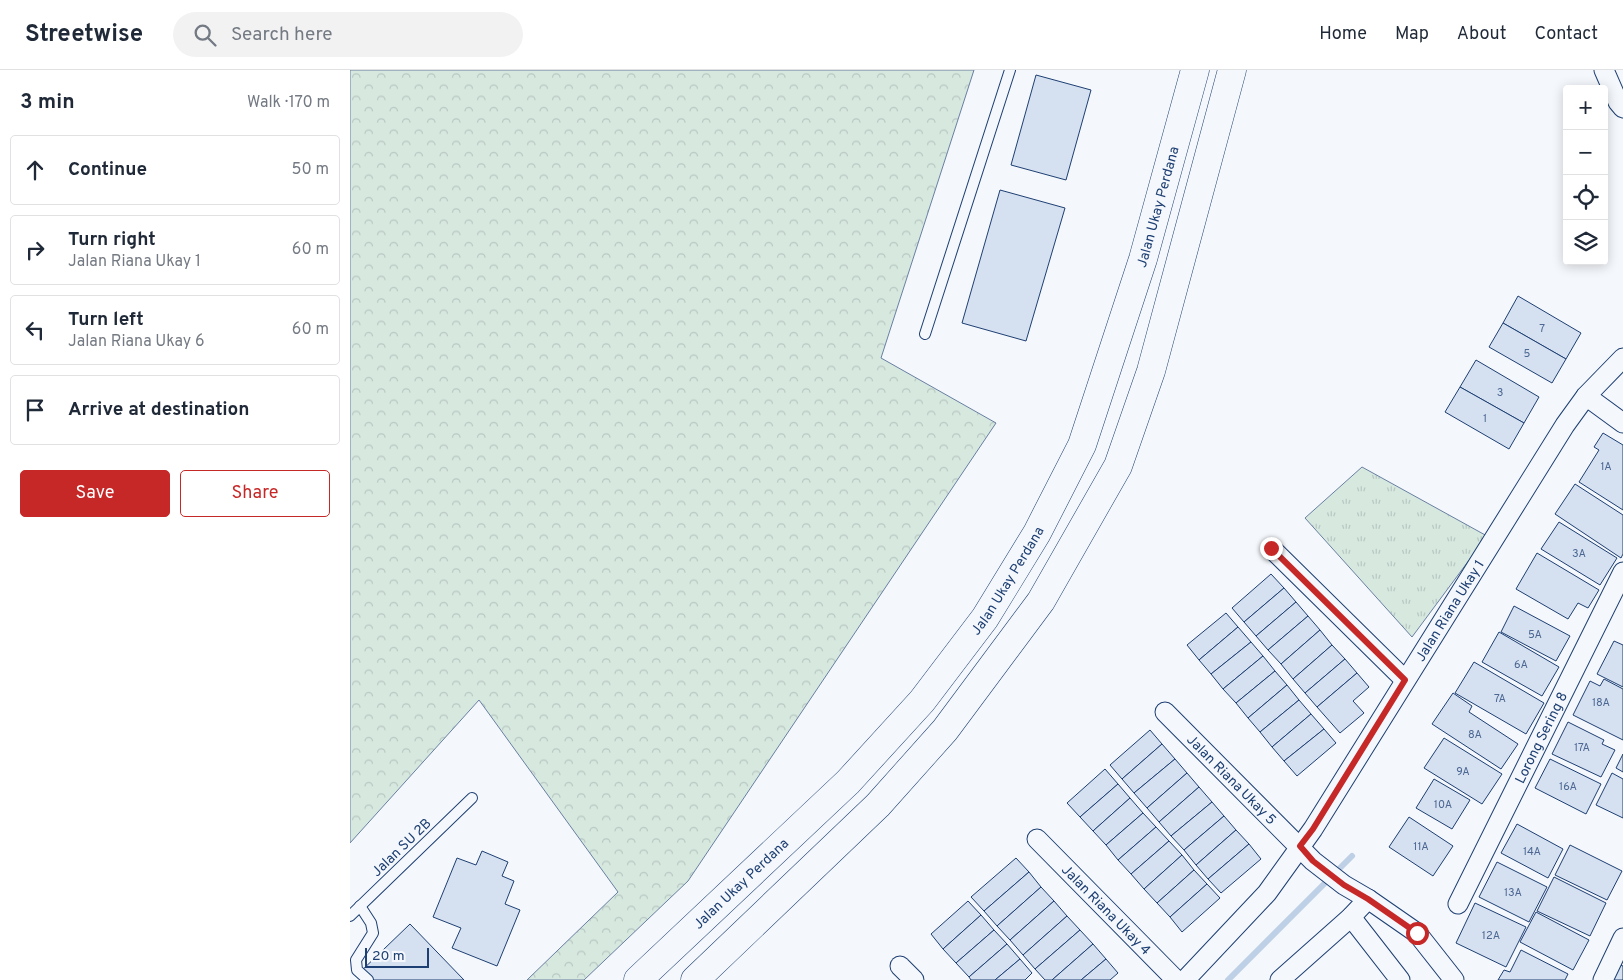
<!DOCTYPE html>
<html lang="en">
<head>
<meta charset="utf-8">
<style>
	body { margin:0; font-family:Overpass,sans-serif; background:#f2f2f3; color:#1f2937 }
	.controls { position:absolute; right:15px; top:15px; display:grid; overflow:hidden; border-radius:5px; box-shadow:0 2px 12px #0003 }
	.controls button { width:45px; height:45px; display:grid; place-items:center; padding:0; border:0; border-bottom:1px solid #e0e1e3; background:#fff; color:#1f2937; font:25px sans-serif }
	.scale { position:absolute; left:15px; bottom:12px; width:64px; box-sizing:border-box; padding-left:5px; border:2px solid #1d3f73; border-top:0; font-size:14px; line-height:18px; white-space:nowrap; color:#1d3f73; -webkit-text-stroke:4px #f4f7fb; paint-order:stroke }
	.stop { position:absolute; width:15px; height:15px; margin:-11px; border:4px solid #c62828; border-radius:50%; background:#fff }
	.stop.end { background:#c62828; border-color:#fff; box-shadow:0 1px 5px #0008 }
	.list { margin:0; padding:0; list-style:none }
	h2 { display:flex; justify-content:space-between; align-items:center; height:65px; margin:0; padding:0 20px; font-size:21px }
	h2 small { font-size:16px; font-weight:400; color:#747a83 }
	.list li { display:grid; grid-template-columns:32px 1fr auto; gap:15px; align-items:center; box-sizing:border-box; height:70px; margin:0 10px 10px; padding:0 10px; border:1px solid #e0e1e3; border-radius:5px }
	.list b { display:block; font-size:19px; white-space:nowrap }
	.list p { margin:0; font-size:16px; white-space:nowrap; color:#747a83 }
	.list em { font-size:16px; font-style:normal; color:#747a83 }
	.actions { display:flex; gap:10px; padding:15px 20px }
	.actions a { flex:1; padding:11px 0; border:1px solid #c62828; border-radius:5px; text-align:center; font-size:18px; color:#c62828 }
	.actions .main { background:#c62828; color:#fff }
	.icon { flex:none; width:28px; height:28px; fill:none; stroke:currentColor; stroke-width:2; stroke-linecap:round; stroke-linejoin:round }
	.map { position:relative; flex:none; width:1273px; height:910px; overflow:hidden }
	header { display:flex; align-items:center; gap:30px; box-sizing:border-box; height:70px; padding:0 25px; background:#fff; border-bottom:1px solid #e0e1e3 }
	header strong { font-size:24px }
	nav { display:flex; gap:28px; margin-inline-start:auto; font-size:18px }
	.search { width:350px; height:45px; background:#f2f2f3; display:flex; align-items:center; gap:12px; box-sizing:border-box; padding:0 18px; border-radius:28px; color:#747a83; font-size:19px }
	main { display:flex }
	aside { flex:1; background:#fff }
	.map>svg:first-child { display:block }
	.forest { fill:url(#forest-crowns); stroke:#687fa3 }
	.park { fill:url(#park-tufts); stroke:#687fa3 }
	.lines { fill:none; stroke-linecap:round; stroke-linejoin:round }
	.stream { stroke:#bed0e5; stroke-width:6 }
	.building { fill:#d5e0f0; stroke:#1d3f73 }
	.lane-casing { stroke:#1d3f73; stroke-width:12 }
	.street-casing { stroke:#1d3f73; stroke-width:21 }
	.secondary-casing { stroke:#1d3f73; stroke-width:29 }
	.lane { stroke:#f4f7fb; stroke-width:10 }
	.street { stroke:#f4f7fb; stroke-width:19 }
	.secondary { stroke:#f4f7fb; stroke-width:28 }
	.route { stroke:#c62828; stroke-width:6 }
	.labels { text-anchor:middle; stroke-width:4; stroke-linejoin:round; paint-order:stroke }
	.number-label { font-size:11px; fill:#4b6792 }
	.street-label { font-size:14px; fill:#1d3f73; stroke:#f4f7fb }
</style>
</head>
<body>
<header>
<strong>Streetwise</strong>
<div class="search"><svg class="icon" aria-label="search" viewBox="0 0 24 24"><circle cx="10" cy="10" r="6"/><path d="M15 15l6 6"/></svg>Search here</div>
<nav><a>Home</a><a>Map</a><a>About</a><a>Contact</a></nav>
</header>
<main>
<aside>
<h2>3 min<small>Walk · 170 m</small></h2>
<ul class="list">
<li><svg class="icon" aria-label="ahead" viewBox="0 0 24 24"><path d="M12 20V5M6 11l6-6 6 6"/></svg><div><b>Continue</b></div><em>50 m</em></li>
<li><svg class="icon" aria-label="right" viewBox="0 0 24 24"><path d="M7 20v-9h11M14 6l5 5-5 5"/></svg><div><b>Turn right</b><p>Jalan Riana Ukay 1</p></div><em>60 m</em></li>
<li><svg class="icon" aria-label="left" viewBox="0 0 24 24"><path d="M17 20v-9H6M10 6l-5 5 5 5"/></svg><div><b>Turn left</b><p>Jalan Riana Ukay 6</p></div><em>60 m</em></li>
<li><svg class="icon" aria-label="arrive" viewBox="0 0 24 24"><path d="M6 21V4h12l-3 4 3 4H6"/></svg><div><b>Arrive at destination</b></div></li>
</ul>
<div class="actions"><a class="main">Save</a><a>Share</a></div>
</aside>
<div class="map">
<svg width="1273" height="910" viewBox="0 0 1273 910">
	<defs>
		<pattern id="forest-crowns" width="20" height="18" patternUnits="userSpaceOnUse" patternTransform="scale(1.25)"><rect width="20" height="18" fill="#d7e8df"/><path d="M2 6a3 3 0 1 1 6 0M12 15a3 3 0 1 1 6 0" fill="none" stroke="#b8c8c3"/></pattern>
		<pattern id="park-tufts" width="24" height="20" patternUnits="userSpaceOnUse" patternTransform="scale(1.25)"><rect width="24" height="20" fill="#d7e8df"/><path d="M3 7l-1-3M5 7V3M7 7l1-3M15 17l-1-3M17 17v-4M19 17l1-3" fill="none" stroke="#b8c8c3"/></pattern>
	</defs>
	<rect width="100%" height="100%" fill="#f4f7fb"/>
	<path class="forest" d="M0,0h624l-93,288 115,65 -308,458 -104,99h-57l91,-88 -139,-192 -129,143z"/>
	<path class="park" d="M1012,397l125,69 -75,101 -107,-119z"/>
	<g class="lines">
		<path class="stream" d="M878,910l124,-124"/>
	</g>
	<g class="building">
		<path d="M686,5l55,15 -25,90 -55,-15z"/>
		<path d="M650,120l65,18 -39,133 -64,-18z"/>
		<path d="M1168,226l63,37 -15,26 -63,-36z"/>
		<path d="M1153,253l63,36 -14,24 -63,-36z"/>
		<path d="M1126,290l63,37 -15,26 -64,-36z"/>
		<path d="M1110,317l64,36 -15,26 -64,-37z"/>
		<path d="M1253,363l20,12v65l-44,-28 20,-32 -5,-3z"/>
		<path d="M1225,414l48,31v39l-2,4 -66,-44z"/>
		<path d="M1209,452l58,36 -17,27 -59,-36z"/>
		<path d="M1187,483l62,37 -11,18 -10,-5 -10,16 -52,-30z"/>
		<path d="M921,504l13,14 -40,34 -12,-14z"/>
		<path d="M934,518l12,14 -40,34 -12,-14z"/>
		<path d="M946,532l12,14 -40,34 -12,-14z"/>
		<path d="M1164,536l56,30 -14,25 -55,-29z"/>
		<path d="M876,543l12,14 -39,33 -12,-15z"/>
		<path d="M958,546l12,14 -39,34 -13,-14z"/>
		<path d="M888,557l13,15 -40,32 -12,-14z"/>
		<path d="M970,560l12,15 -39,34 -12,-15z"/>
		<path d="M1149,562l60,35 -17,29 -60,-34z"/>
		<path d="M1264,571l9,4v42l-26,-13z"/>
		<path d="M901,572l12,14 -40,33 -12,-15z"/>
		<path d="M982,575l13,14 -40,34 -12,-14z"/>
		<path d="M913,586l12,15 -39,32 -13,-14z"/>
		<path d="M995,589l12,14 -40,34 -12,-14z"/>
		<path d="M1124,592l70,41 -18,31 -71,-41z"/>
		<path d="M925,601l12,14 -39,33 -12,-15z"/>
		<path d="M1007,603l12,14 -16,14 11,12 -24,20 -23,-26z"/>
		<path d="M1254,609l19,10v51l-50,-25 17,-34 10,5z"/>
		<path d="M937,615l12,15 -39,32 -12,-14z"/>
		<path d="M1103,623l19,13 -3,6 49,32 -17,25 -69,-45z"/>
		<path d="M949,630l12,14 -39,33 -12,-15z"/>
		<path d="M961,644l13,15 -40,32 -12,-14z"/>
		<path d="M1218,652l36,18 -2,4 13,6 -14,27 -49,-23z"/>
		<path d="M974,659l12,14 -39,33 -13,-15z"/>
		<path d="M800,660l12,14 -40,35 -12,-14z"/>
		<path d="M1094,668l58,36 -20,30 -58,-36z"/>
		<path d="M812,674l13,15 -41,34 -12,-14z"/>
		<path d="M1273,684v18l-7,-4z"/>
		<path d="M825,689l12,14 -40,35 -13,-15z"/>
		<path d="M1200,689l51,25 -15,30 -51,-26z"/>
		<path d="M755,699l13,15 -38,33 -13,-14z"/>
		<path d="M837,703l12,14 -40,35 -12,-14z"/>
		<path d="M1262,703l11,6v39l-27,-13z"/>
		<path d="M1084,709l36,21 -18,29 -36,-21z"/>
		<path d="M768,714l12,14 -37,33 -13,-14z"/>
		<path d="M849,717l13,15 -41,34 -12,-14z"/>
		<path d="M780,728l13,15 -37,32 -13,-14z"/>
		<path d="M862,732l12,14 -40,34 -13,-14z"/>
		<path d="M793,743l13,14 -38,33 -12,-15z"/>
		<path d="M874,746l12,14 -40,35 -12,-15z"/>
		<path d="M1059,747l44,29 -20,30 -44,-29z"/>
		<path d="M1167,754l46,25 -15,29 -47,-25z"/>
		<path d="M806,757l13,14 -38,33 -13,-14z"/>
		<path d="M886,760l13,14 -41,35 -12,-14z"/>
		<path d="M819,771l13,14 -38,34 -13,-15z"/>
		<path d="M899,774l12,15 -40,34 -13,-14z"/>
		<path d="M1220,775l52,26 -15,29 -52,-25z"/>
		<path d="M132,781l26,11 -6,14 12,5 -9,23 15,6 -23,56 -45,-18 9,-20 -28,-11 24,-59 19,7z"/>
		<path d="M832,785l12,15 -37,33 -13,-14z"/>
		<path d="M666,788l13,14 -45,39 -13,-14z"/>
		<path d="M1147,792l50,25 -18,35 -50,-25z"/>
		<path d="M844,800l13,14 -37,33 -13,-14z"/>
		<path d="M679,802l12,15 -44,39 -13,-15z"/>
		<path d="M1204,807l52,26 -16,33 -53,-25z"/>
		<path d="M857,814l13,14 -38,34 -12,-15z"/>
		<path d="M691,817l13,14 -44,39 -13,-14z"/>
		<path d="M618,831l13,14 -38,34 -12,-15z"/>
		<path d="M704,831l13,15 -44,39 -13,-15z"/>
		<path d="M1125,833l51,24 -20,40 -50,-24z"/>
		<path d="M1186,842l53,28 -16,30 -53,-28z"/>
		<path d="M631,845l13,15 -38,33 -13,-14z"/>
		<path d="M717,846l13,14 -45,39 -12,-14z"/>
		<path d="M60,854l54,56h-103l-5,-4z"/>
		<path d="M644,860l13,14 -38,33 -13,-14z"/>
		<path d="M730,860l13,14 -41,36h-7l-10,-11z"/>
		<path d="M657,874l13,15 -25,21h-24l-2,-3z"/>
		<path d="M743,874l13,15 -25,21h-29z"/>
		<path d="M1171,880l47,24 -3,6h-67l6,-10 6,2z"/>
		<path d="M670,889l12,14 -7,7h-30z"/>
		<path d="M756,889l12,14 -8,7h-29z"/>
		<path d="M1270,895l3,1v14h-10z"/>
	</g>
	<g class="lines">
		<defs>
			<g id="lane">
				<path d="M575,264l85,-264"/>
				<path d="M10,836l11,17 2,10 -17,27 1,10 11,10"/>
				<path d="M0,846l122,-118"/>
			</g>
			<g id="street">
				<path d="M1254,0l14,32 5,6"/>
				<path d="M1236,326l37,27"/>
				<path d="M921,478l134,132"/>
				<path id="s1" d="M815,642l148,149 31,24 24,14 49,34 37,47"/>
				<path id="s2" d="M687,769l139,141"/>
				<path id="s3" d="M1108,834l165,-332"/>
				<path d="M1001,847l49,63"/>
				<path d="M550,896l14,14"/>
				<path id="s4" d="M835,910l82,-87 46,-64 252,-404 21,-29 37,-38"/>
				<path d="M930,910l71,-63 17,-18"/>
				<path d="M1253,910l20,-42"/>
			</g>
			<g id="secondary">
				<path id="s5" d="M288,910l210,-198 74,-81 63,-83 52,-85 45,-88 61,-186 52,-189"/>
				<path d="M345,910l183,-175 67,-75 96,-129 77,-135 33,-95 81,-301"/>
			</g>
		</defs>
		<use href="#lane" class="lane-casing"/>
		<use href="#street" class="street-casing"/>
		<use href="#secondary" class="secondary-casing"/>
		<use href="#lane" class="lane"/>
		<use href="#street" class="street"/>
		<use href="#secondary" class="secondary"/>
	</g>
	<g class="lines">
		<path class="route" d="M921,478l134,132 -92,149 -13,17 13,15 31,24 24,14 49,34"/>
	</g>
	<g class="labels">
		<g class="number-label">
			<text x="1192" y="262">7</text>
			<text x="1177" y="287">5</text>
			<text x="1150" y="326">3</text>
			<text x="1135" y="352">1</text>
			<text x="1256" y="400">1A</text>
			<text x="1229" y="487">3A</text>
			<text x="1185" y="568">5A</text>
			<text x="1171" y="598">6A</text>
			<text x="1150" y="632">7A</text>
			<text x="1251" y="636">18A</text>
			<text x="1125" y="668">8A</text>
			<text x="1232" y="681">17A</text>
			<text x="1113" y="705">9A</text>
			<text x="1218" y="720">16A</text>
			<text x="1093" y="738">10A</text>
			<text x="1071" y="780">11A</text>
			<text x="1182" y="785">14A</text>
			<text x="1163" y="826">13A</text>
			<text x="1141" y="869">12A</text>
		</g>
		<g class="street-label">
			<text dy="5" stroke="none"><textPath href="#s5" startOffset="951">Jalan Ukay Perdana</textPath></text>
			<text dy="5" stroke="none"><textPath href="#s5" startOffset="546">Jalan Ukay Perdana</textPath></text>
			<text dy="5" stroke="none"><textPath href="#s4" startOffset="456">Jalan Riana Ukay 1</textPath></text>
			<text dy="5" stroke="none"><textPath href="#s3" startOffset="186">Lorong Sering 8</textPath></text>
			<text dy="5" stroke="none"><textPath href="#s1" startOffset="95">Jalan Riana Ukay 5</textPath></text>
			<text transform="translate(51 777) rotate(-44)" y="5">Jalan SU 2B</text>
			<text dy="5" stroke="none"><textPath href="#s5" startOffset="141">Jalan Ukay Perdana</textPath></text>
			<text dy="5" stroke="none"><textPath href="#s2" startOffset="99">Jalan Riana Ukay 4</textPath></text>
		</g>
	</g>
</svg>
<div class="controls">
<button>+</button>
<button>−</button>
<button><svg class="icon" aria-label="locate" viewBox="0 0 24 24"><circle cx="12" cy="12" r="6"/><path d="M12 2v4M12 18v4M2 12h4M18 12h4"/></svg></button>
<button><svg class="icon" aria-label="layers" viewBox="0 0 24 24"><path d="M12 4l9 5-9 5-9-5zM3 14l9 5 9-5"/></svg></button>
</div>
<div class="scale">20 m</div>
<div class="stop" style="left:1067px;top:863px"></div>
<div class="stop end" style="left:921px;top:478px"></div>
</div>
</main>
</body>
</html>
